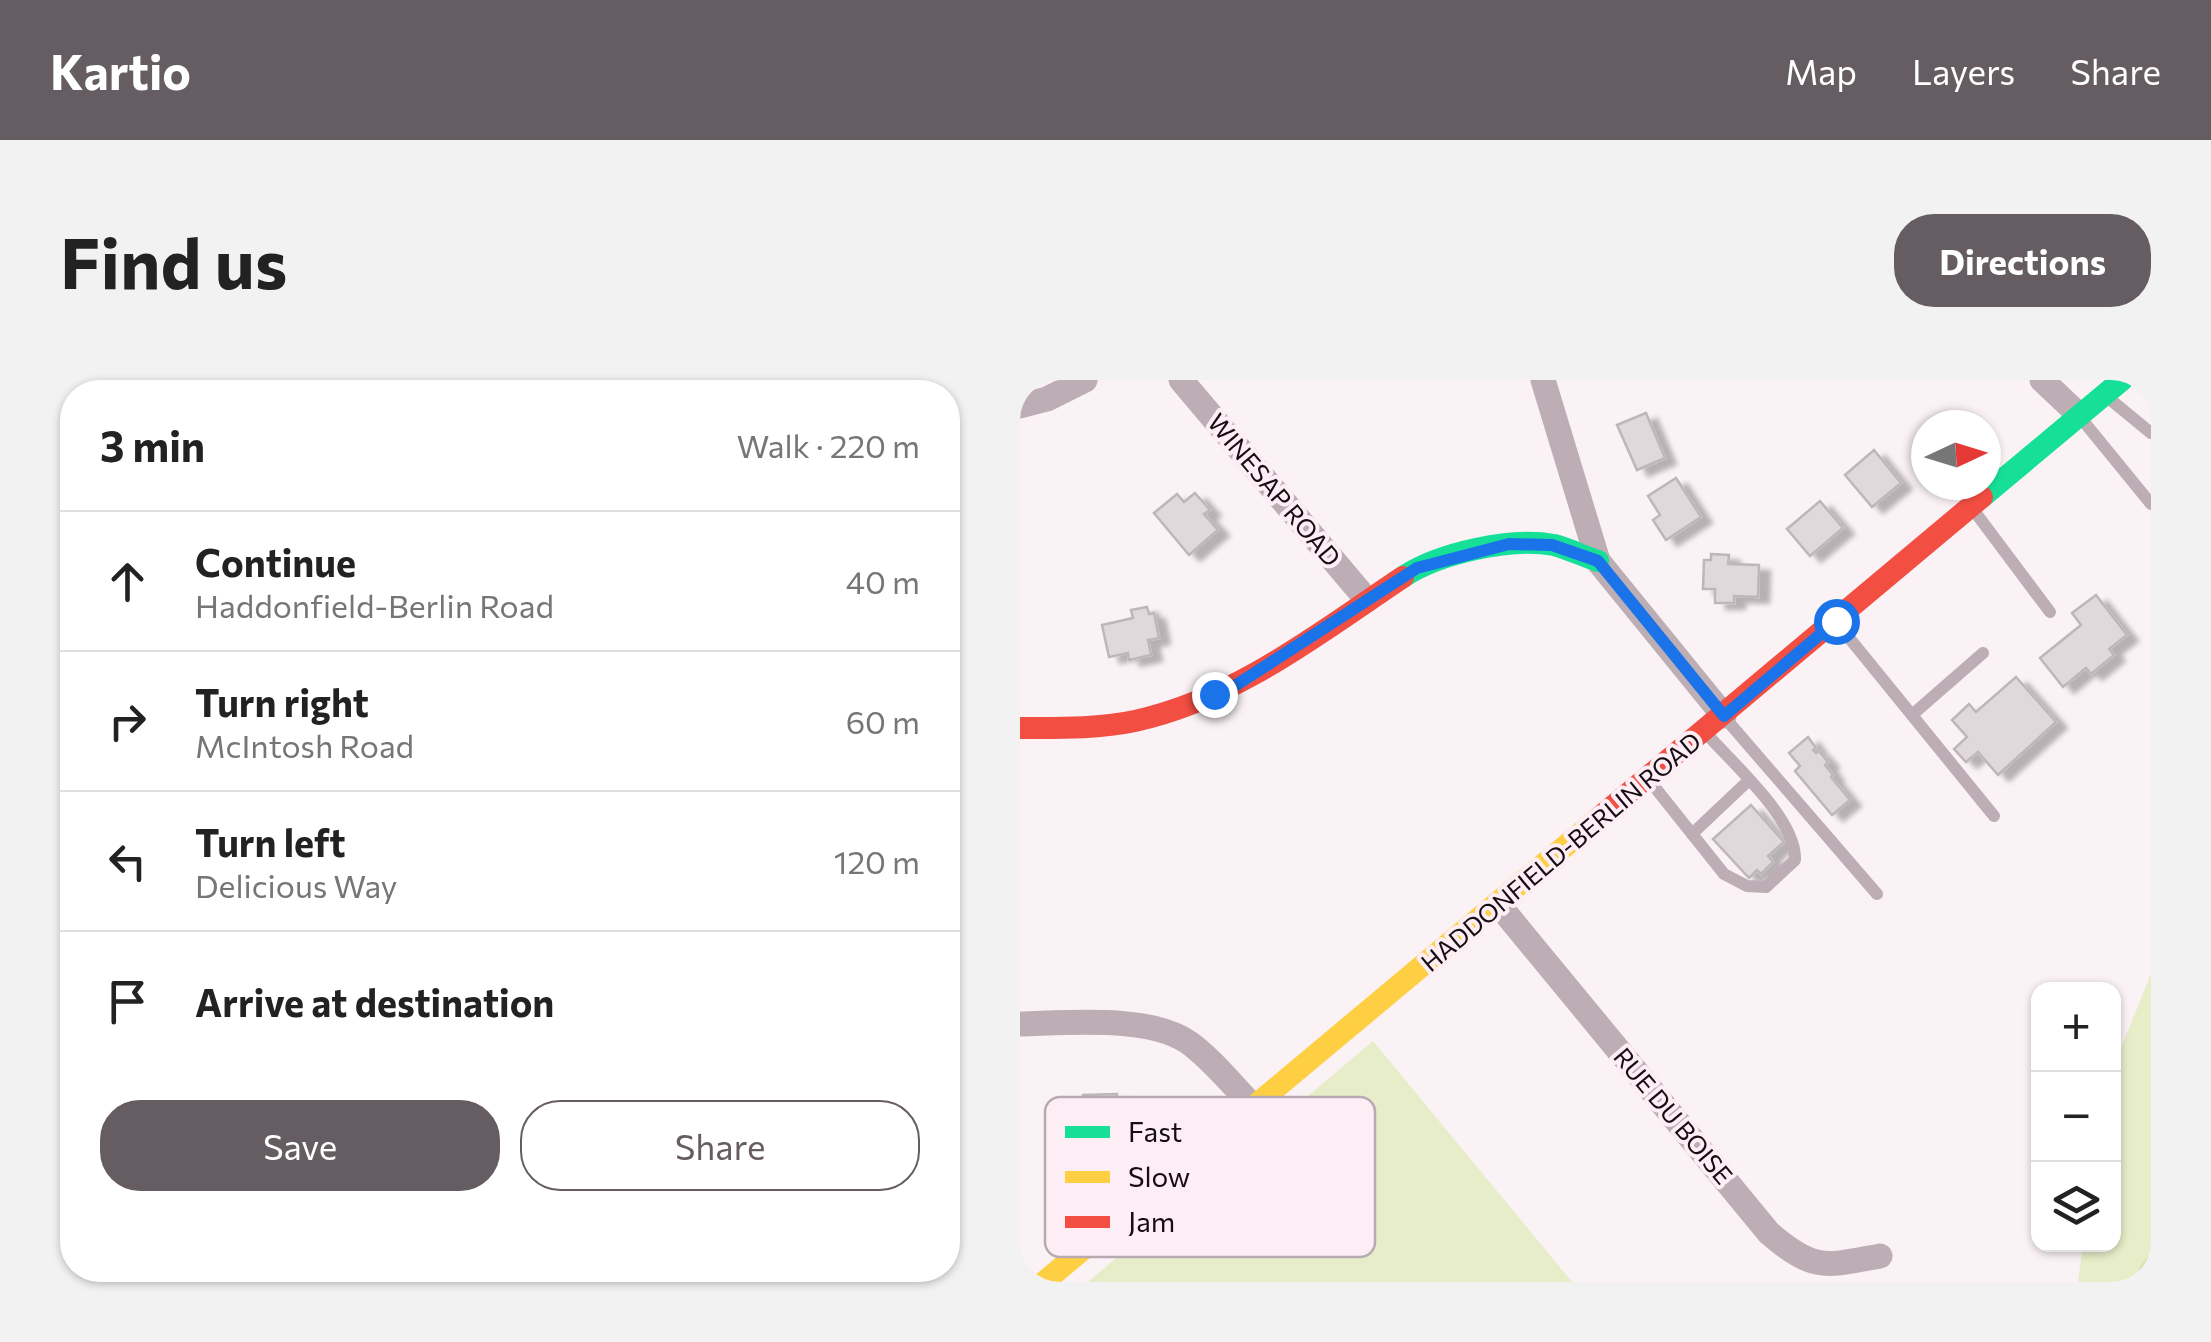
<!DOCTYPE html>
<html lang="en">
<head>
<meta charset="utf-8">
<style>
	body { margin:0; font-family:Commissioner,sans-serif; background:#f2f2f2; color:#222 }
	.controls { position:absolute; right:30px; bottom:30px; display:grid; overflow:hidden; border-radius:20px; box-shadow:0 2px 8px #0004 }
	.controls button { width:90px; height:90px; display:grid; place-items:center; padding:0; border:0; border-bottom:2px solid #e0e0e0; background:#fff; color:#222; font:50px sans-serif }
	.compass { position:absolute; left:891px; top:30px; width:90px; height:90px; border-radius:50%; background:#fff; box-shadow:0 2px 8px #0004; rotate:86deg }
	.stop { position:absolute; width:30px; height:30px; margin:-22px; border:8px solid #1a73e8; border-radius:50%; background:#fff }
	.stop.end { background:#1a73e8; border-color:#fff; box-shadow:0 2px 10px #0008 }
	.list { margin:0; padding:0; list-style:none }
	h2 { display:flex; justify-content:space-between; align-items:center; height:130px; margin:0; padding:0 40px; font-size:42px }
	h2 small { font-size:32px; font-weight:400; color:#767676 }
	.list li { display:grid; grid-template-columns:65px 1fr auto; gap:30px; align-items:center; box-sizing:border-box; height:140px; padding:0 40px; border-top:2px solid #e0e0e0 }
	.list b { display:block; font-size:38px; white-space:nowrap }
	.list p { margin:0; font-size:32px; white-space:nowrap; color:#767676 }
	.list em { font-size:32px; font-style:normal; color:#767676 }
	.actions { display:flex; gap:20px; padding:30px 40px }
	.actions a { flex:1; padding:22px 0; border:2px solid #655d61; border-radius:40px; text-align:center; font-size:35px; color:#655d61 }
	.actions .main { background:#655d61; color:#fff }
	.icon { flex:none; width:55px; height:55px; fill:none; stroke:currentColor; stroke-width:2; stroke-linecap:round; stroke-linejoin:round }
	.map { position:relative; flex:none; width:1131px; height:902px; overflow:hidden; border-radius:40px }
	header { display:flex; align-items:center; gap:60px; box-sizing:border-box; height:140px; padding:0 50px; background:#655d61; color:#fff }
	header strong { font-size:48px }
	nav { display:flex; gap:55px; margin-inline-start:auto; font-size:35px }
	.intro { display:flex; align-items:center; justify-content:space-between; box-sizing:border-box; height:240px; padding:0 60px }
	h1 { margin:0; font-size:70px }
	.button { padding:25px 45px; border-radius:40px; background:#655d61; color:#fff; font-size:35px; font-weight:700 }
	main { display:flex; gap:60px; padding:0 60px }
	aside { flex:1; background:#fff; border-radius:40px; box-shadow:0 2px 8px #0004 }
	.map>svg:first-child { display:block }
	.green { fill:#e6edc8 }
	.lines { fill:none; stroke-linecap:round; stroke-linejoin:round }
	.stream { stroke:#d2e09e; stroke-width:8 }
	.building { fill:#e1d8dc; stroke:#beb6b9; stroke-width:2.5; filter:url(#shadow) }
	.lane { stroke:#bcaeb4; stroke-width:12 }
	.street { stroke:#bcaeb4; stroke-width:25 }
	.fast { stroke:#16e098; stroke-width:22 }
	.slow { stroke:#ffcf43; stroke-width:22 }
	.jam { stroke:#f24e42; stroke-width:22 }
	.route { stroke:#1a73e8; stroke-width:12 }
	.labels { text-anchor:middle; stroke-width:8; stroke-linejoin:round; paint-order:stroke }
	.street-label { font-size:25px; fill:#150d11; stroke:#fdeef5 }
	.key { fill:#fdeef5; stroke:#b7aab1; stroke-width:2.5 }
	.key-label { font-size:28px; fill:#150d11 }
</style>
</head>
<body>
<header>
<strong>Kartio</strong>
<nav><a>Map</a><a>Layers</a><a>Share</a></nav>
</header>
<div class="intro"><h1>Find us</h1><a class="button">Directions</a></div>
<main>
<aside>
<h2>3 min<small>Walk · 220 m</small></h2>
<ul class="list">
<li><svg class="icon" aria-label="ahead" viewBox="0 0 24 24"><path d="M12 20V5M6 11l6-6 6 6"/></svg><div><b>Continue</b><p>Haddonfield-Berlin Road</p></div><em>40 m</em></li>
<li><svg class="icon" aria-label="right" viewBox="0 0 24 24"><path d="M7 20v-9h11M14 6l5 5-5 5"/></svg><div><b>Turn right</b><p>McIntosh Road</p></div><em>60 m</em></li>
<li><svg class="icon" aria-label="left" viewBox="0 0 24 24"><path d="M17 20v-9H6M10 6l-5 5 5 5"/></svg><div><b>Turn left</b><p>Delicious Way</p></div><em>120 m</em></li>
<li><svg class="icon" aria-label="arrive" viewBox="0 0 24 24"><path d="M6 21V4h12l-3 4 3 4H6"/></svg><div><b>Arrive at destination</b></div></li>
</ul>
<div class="actions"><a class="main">Save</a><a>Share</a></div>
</aside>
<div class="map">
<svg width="1131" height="902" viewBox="0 0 1131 902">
	<defs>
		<filter id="shadow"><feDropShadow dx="11" dy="6" stdDeviation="2.5" flood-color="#0004"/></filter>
	</defs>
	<rect width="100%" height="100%" fill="#faf2f5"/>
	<g class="green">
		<path d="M1131,594v308h-73l5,-37 31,-1v-179z"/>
		<path d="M353,661l199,241h-484z"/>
	</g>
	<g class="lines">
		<path class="stream" d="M1121,902l2,-12 8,-11"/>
	</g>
	<g class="building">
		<path d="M626,33l19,45 -28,12 -20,-45z"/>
		<path d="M854,70l27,33 -29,24 -27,-32z"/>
		<path d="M656,98l25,39 -35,23 -13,-20 7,-5 -12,-19z"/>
		<path d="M175,113l15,17 -6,4 14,16 -29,25 -35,-42 23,-19 7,8z"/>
		<path d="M800,121l23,27 -33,28 -23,-27z"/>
		<path d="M691,174l18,1 -1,9 31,1 -1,32 -24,-1v7h-19v-14h-12l1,-29h7z"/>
		<path d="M1076,215l31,40 -18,14 5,6 -23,19 -5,-6 -23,19 -23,-29 41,-33 -9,-12z"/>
		<path d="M127,227l2,7 5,-1 5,25 -11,2 3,15 -22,5 -1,-7 -19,4 -7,-32 31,-7 -2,-8z"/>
		<path d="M996,297l40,45 -58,53 -20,-23 -12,10 -12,-13 13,-12 -15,-17 17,-16 7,8z"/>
		<path d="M788,357l8,11 -3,2 3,3 3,-2 9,11 -3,3 8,10 -2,2 19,23 -18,15 -37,-44 5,-5 -11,-13z"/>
		<path d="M731,425l33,37 -16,14 5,6 -12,12 -4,-4 -8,8 -36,-39z"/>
		<path d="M97,714v37l-56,1v-30l21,-1 1,-6z"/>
	</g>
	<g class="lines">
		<g class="lane">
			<path d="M1086,16l45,37"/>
			<path d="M1060,37l71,87"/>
			<path d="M952,128l78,104"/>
			<path d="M817,243l157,193"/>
			<path d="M892,335l71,-62"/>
			<path d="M705,338l152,176"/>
			<path d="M629,400l75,94 23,12 19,1 29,-27c2,-41 -63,-97 -90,-128"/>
			<path d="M672,454l56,-53"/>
		</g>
		<g class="street">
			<path d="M161,0l186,220"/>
			<path d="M523,0l55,181 126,155"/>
			<path d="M1022,0l37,35"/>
			<path d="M0,26l27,-7 38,-19"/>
			<path d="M478,524l271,329c45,39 57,33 111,23"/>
			<path d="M0,644c46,-1 128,-9 168,18 24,17 45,44 66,65"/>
		</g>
		<g class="fast">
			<path d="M962,117l140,-117"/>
			<path d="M383,197c36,-24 108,-40 151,-32 15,4 29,11 44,16"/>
		</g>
		<path class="slow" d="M24,902l556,-465"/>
		<g class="jam">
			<path d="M0,348c38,0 77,1 115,-7 101,-22 184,-88 268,-144"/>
			<path d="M580,437l382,-320"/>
		</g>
	</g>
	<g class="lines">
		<path class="route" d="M194,314l19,-7 184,-119 92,-24 43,1 46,16 126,155 112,-95"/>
	</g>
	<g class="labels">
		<g class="street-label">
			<text transform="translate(254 110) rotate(50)" y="9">WINESAP ROAD</text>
			<text transform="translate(541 472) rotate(-40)" y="9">HADDONFIELD-BERLIN ROAD</text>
			<text transform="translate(653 736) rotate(50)" y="9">RUE DU BOISE</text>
		</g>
	</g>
	<rect x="25" y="717" width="330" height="160" rx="15" class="key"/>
	<rect x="45" y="746" width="45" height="12" fill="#16e098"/>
	<rect x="45" y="791" width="45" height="12" fill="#ffcf43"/>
	<rect x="45" y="836" width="45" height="12" fill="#f24e42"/>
	<g class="key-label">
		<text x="108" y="762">Fast</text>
		<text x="108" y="807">Slow</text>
		<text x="108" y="852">Jam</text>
	</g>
</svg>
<div class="controls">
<button>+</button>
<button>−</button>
<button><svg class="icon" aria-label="layers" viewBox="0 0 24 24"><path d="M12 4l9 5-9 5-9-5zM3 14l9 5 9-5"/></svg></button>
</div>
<svg class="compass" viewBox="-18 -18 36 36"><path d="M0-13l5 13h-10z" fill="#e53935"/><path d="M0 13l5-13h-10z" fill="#767676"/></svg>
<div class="stop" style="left:816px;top:241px"></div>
<div class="stop end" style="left:194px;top:314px"></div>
</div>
</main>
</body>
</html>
